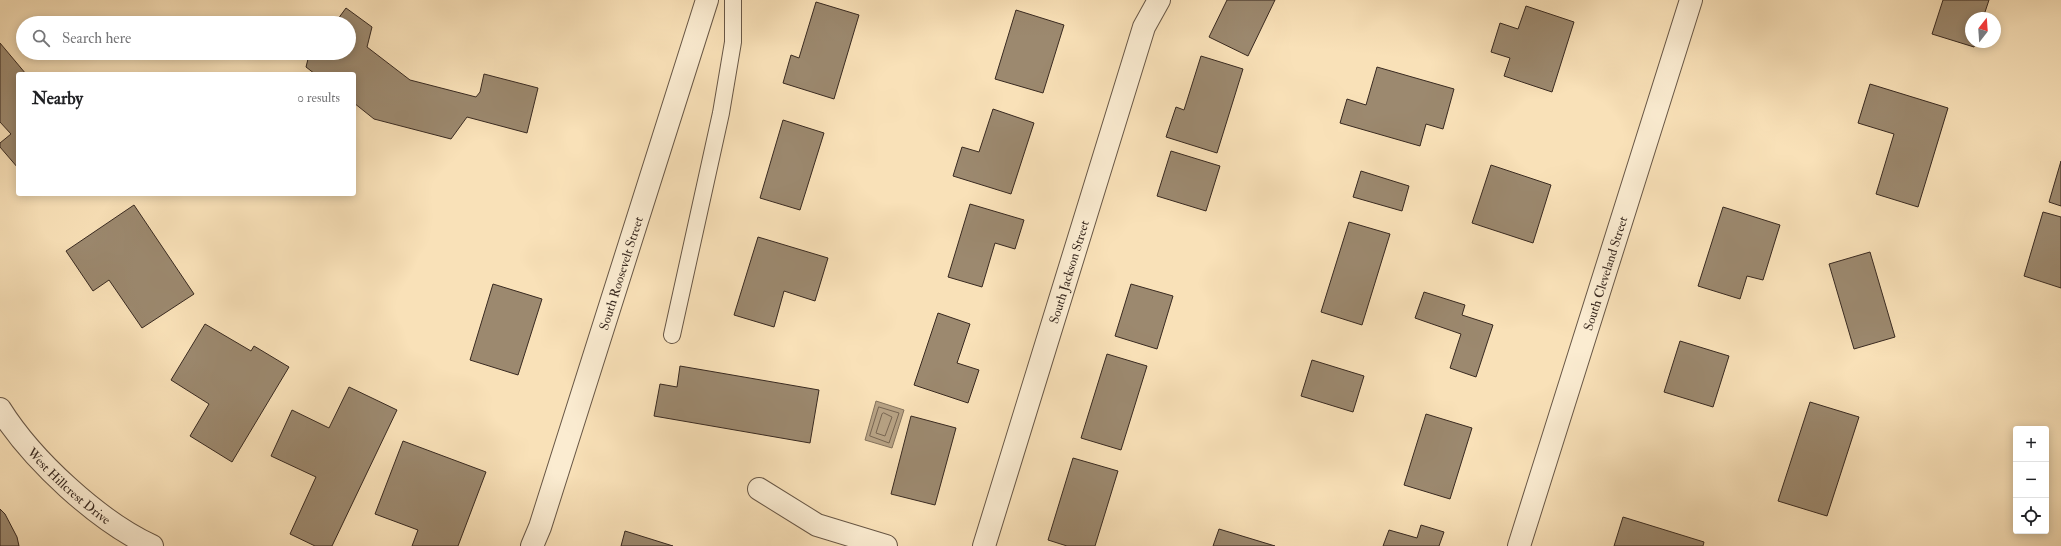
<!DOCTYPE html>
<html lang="en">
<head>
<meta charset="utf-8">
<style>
	body { margin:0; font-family:"IM FELL Double Pica",serif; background:#f2f2f2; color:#202124 }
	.controls { position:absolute; right:12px; bottom:12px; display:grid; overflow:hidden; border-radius:4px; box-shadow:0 2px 10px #0003 }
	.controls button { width:36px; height:36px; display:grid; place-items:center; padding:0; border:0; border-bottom:1px solid #e0e0e0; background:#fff; color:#202124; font:20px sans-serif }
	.compass { position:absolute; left:1965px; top:12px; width:36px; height:36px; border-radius:50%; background:#fff; box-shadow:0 2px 10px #0003; rotate:17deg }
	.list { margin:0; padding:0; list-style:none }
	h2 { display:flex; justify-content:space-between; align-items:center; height:52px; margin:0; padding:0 16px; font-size:17px }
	h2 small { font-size:13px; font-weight:400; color:#757577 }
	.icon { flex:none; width:22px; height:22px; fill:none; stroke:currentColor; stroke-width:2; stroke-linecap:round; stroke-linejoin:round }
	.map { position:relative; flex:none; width:2061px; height:546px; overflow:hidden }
	.search { position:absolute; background:#fff; box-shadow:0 2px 10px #0003; left:16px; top:16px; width:340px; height:44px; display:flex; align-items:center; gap:10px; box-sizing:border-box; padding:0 14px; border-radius:22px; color:#757577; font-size:15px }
	.panel { position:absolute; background:#fff; box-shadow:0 2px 10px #0003; left:16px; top:72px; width:340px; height:124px; border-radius:4px }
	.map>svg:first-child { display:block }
	.water { fill:#b7a284; stroke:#84725c }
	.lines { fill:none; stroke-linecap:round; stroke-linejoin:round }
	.shore { stroke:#786652; stroke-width:1 }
	.building { fill:#9c896f; stroke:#382920 }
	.service-casing { stroke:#685746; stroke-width:18 }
	.minor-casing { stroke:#685746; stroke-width:24 }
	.tertiary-casing { stroke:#685746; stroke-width:24 }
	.service { stroke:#fbecd1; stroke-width:16 }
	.minor { stroke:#fbecd1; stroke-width:22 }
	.tertiary { stroke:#fbecd1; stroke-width:22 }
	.labels { text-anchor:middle; stroke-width:3.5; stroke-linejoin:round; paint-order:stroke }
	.street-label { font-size:13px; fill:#382920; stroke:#fbecd1 }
</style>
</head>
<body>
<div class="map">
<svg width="2061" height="546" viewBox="0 0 2061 546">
	<rect width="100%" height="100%" fill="#f9e1b8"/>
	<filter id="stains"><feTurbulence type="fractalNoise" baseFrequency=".005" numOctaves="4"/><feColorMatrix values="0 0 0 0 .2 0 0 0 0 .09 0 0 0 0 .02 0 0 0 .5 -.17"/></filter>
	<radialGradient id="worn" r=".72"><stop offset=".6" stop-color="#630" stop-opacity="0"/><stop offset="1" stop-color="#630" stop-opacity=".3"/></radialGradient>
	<path class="water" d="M876,401l28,9 -12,38 -27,-8z"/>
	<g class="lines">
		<g class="shore">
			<path d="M879,407l20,6 -10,30 -19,-7z"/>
			<path d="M884,413l8,4 -7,19 -9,-3 6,-19z"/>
		</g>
	</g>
	<g class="building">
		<path d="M1227,0h48l-27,56 -39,-19z"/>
		<path d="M1943,0h46l-6,18h-12v24h5l-2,5 -42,-13z"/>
		<path d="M816,2l43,13 -25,84 -51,-16 8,-28 8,3z"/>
		<path d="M1526,6l48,16 -22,70 -48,-16 6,-18 -19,-6 9,-29 18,6z"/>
		<path d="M346,8l26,19 -5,20 43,33 66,17 4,-5 4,-18 54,14 -11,45 -60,-16 -16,22 -77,-20 -20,-16v-29h-39l-9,-7 2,-8 4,-6h37v-30h-14z"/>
		<path d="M1016,10l48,15 -21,68 -48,-14z"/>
		<path d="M0,43l26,31h-8v94l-18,-21v-4l11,-9 -11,-12z"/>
		<path d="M1201,56l42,13 -26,84 -51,-16 10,-30 8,3z"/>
		<path d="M1377,67l77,22 -11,40 -17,-5 -6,22 -80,-23 7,-24 19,6z"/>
		<path d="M1870,84l78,24 -30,99 -42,-13 18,-60 -36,-11z"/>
		<path d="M993,109l41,14 -23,71 -58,-18 9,-29 17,5z"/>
		<path d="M783,120l41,13 -24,77 -40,-12z"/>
		<path d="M1171,151l49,15 -14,45 -49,-15z"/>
		<path d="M2061,161v45l-12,-4z"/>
		<path d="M1491,165l60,20 -18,58 -61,-20z"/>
		<path d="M1361,171l48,15 -7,25 -49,-14z"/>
		<path d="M970,204l54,16 -9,29 -20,-6 -13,44 -34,-10z"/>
		<path d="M134,205l60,89 -52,34 -33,-48 -16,11 -27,-40z"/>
		<path d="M1723,207l57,18 -17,55 -16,-4 -7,23 -42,-13z"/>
		<path d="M2043,212l18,5v71l-37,-12z"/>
		<path d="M1349,222l41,12 -28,91 -41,-13z"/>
		<path d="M758,237l70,21 -13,43 -31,-10 -10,36 -40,-12z"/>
		<path d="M1870,252l25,85 -41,12 -25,-85z"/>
		<path d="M493,284l49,15 -24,76 -48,-15z"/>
		<path d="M1131,284l42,12 -16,53 -42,-13z"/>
		<path d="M1424,292l41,13 -3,10 31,10 -17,52 -26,-9 11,-34 -46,-16z"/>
		<path d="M938,313l32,11 -13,39 22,7 -11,33 -54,-18z"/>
		<path d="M205,324l46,27 3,-5 35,21 -57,95 -42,-26 19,-32 -38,-24z"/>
		<path d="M1680,341l49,15 -16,51 -49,-15z"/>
		<path d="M1107,354l40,12 -26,84 -40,-12z"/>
		<path d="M1312,360l52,16 -11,36 -52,-16z"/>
		<path d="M680,366l139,24 -9,53 -156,-27 6,-32 17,3z"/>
		<path d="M349,387l48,23 -65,136h-17l-25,-12 26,-57 -45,-21 21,-46 37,18z"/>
		<path d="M1810,402l49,15 -32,99 -49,-15z"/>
		<path d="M1426,414l46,14 -22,71 -46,-14z"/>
		<path d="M911,416l45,12 -21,77 -44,-11z"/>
		<path d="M403,441l83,31 -28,74h-46l6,-16 -43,-16z"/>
		<path d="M1073,458l45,13 -23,75h-28l-19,-6z"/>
		<path d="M0,509l5,5 12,23 2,9h-19z"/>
		<path d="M1623,517l81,25 -1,4h-89z"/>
		<path d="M1421,525l23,7 -5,14h-56l6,-16 28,8z"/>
		<path d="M1219,529l56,17h-62z"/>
		<path d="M625,531l48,15h-52z"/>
	</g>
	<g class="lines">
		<defs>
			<path id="service" d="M672,335l49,-222 12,-71v-42"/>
			<g id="minor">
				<path id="s1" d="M0,409c32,51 98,112 152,137"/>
				<path d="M759,489l58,36 69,21"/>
				<path id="s2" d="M984,546l160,-519 15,-27"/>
				<path id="s3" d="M1519,546l172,-546"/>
			</g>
			<g id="tertiary">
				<path id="s4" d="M532,546l8,-19 167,-527"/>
			</g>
		</defs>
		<use href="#service" class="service-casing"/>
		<use href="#minor" class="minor-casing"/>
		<use href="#tertiary" class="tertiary-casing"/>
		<use href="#service" class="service"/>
		<use href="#minor" class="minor"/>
		<use href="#tertiary" class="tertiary"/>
	</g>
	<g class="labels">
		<g class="street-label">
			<text dy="5" stroke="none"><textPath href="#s2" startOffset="287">South Jackson Street</textPath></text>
			<text dy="5" stroke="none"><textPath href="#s4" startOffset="287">South Roosevelt Street</textPath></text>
			<text dy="5" stroke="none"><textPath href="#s3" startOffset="286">South Cleveland Street</textPath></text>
			<text dy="5" stroke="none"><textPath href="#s1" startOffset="104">West Hillcrest Drive</textPath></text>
		</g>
	</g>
	<rect width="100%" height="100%" filter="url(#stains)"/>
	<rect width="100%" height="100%" fill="url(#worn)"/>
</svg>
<div class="controls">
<button>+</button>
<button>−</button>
<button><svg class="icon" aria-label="locate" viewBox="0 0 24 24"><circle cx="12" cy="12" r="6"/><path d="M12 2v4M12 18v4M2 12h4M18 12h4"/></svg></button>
</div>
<svg class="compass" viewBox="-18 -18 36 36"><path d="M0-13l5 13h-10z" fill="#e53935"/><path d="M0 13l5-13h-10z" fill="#757577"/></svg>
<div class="search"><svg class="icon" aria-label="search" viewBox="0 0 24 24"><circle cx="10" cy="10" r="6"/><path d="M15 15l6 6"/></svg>Search here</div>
<section class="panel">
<h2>Nearby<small>0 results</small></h2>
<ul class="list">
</ul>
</section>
</div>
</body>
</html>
